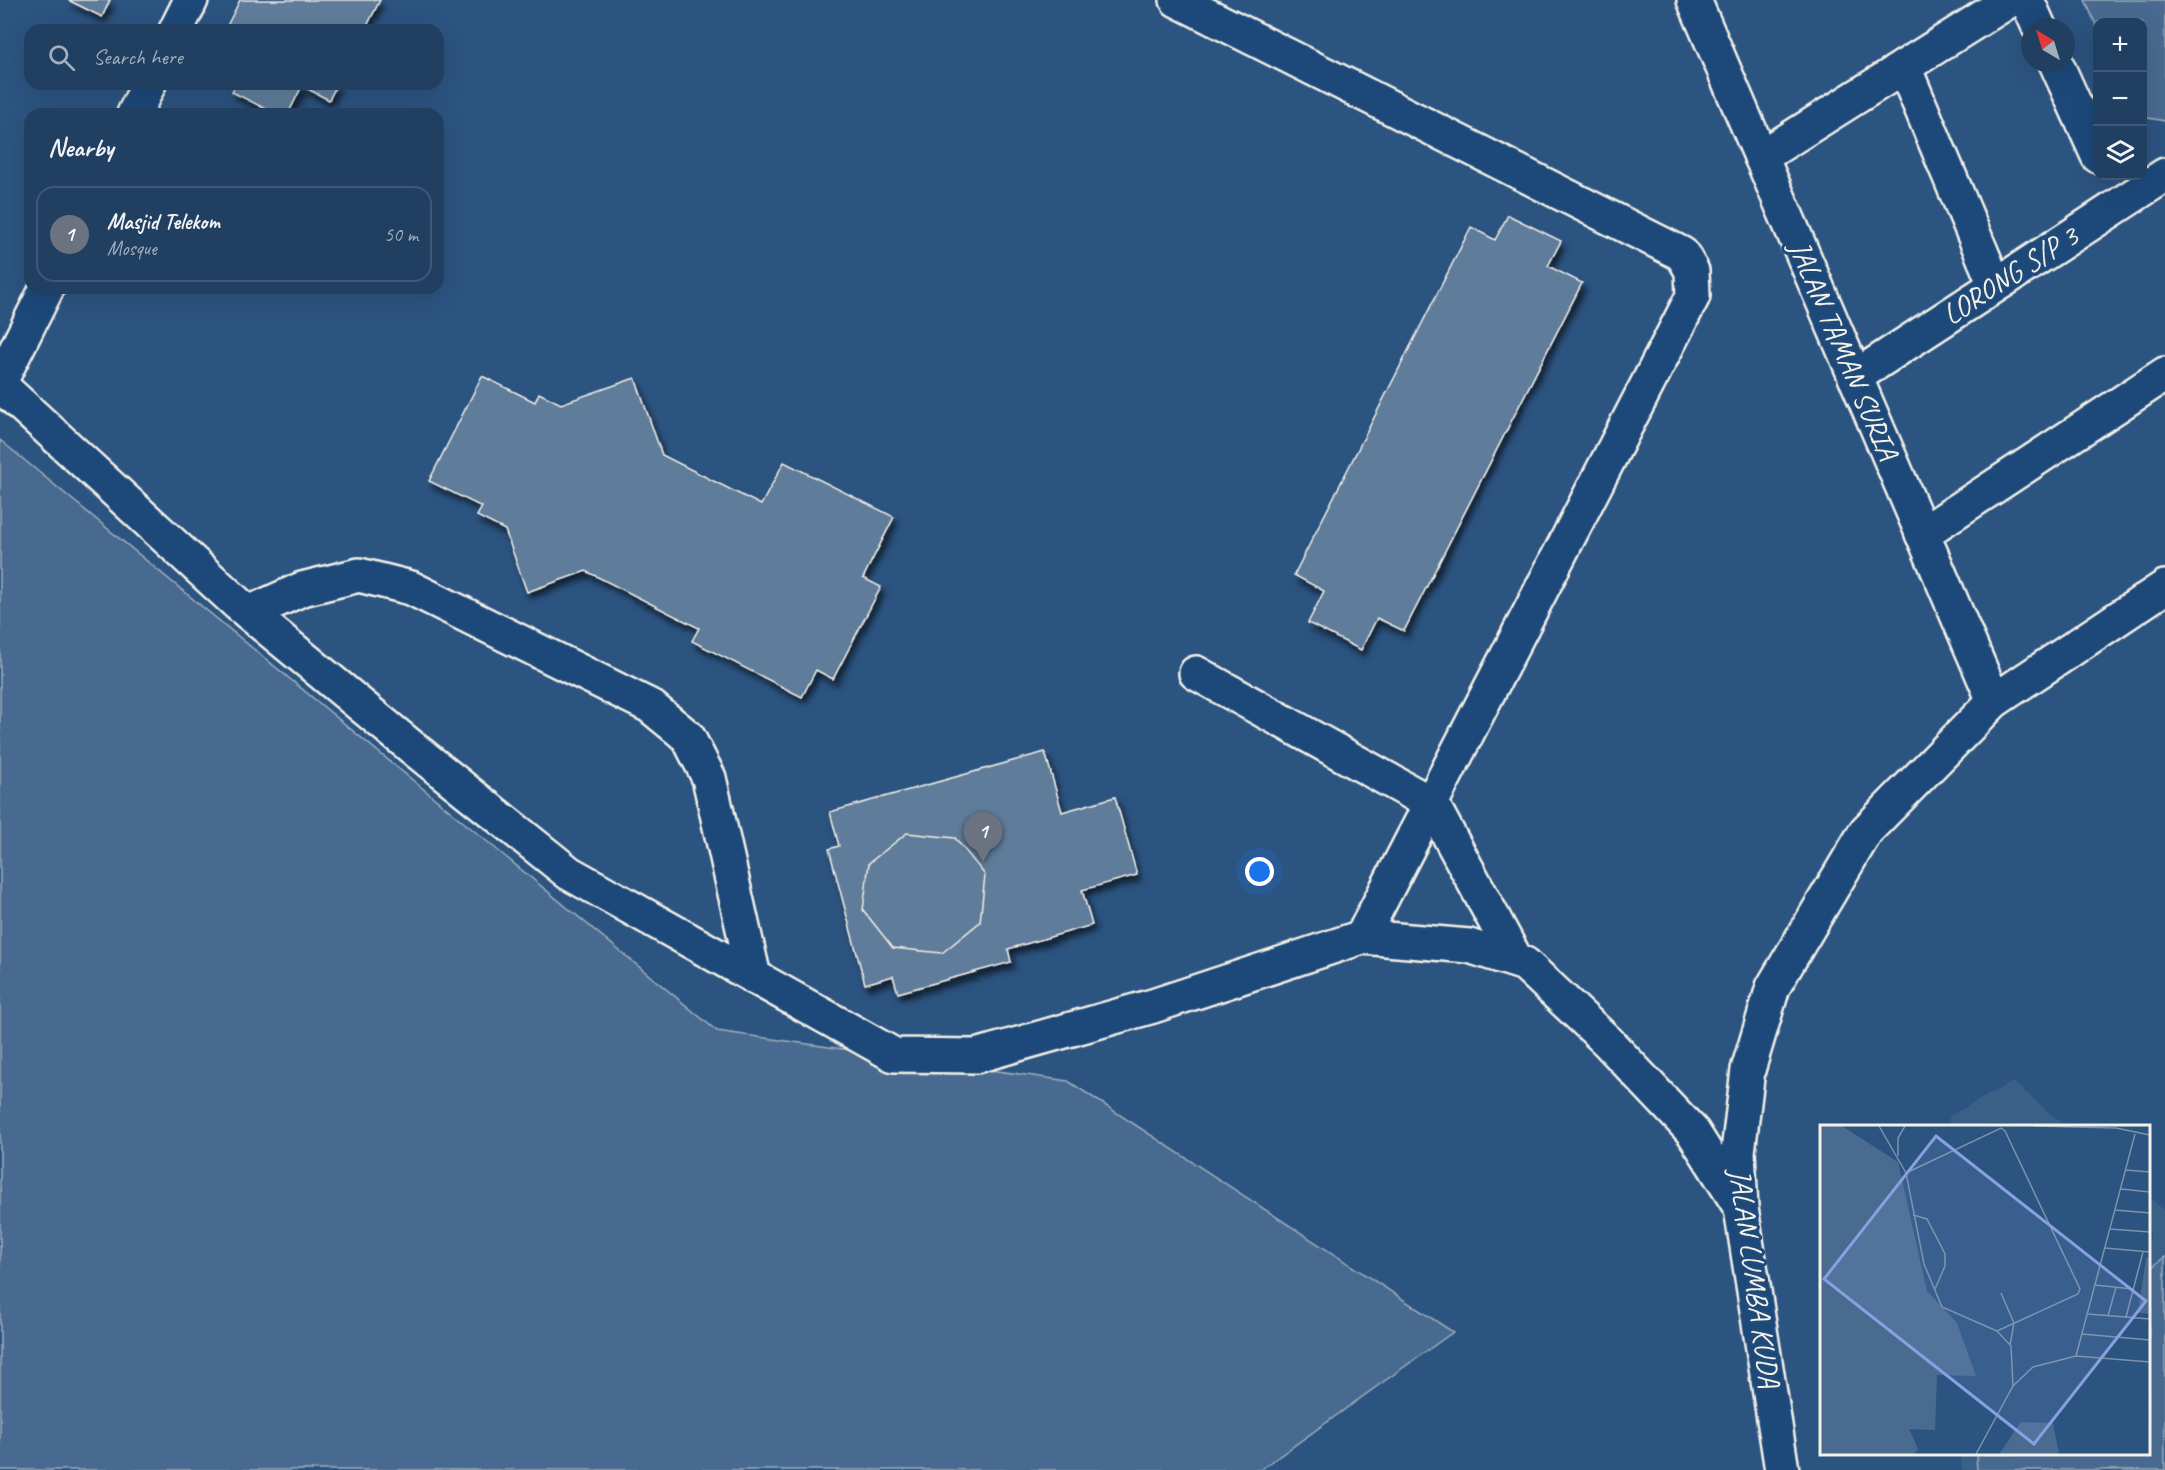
<!DOCTYPE html>
<html lang="en">
<head>
<meta charset="utf-8">
<style>
	body { margin:0; font-family:Caveat,sans-serif; background:#2d4a6a; color:#f1f3f6 }
	.controls { position:absolute; right:18px; top:18px; display:grid; overflow:hidden; border-radius:12px; box-shadow:0 6px 24px #0002 }
	.controls button { width:54px; height:54px; display:grid; place-items:center; padding:0; border:0; border-bottom:2px solid #3e5876; background:#213f61; color:#f1f3f6; font:30px sans-serif }
	.compass { position:absolute; left:2021px; top:18px; width:54px; height:54px; border-radius:50%; background:#213f61; box-shadow:0 6px 24px #0002; rotate:322deg }
	.you { position:absolute; left:1260px; top:872px; width:21px; height:21px; margin:-15px; border:4px solid #fff; border-radius:50%; background:#1a73e8; box-shadow:0 0 0 9px #1a73e833 }
	.badge { display:grid; place-items:center; width:39px; height:39px; border-radius:50%; background:#e69b98; color:#fff; font-size:20px; font-weight:700 }
	.pin { position:absolute; translate:-50% -50px; filter:drop-shadow(0 2px 3px #0008) }
	.pin::after { content:''; position:absolute; top:32px; width:21px; height:18px; background:inherit; clip-path:polygon(0 0,100% 0,50% 100%) }
	.list { margin:0; padding:0; list-style:none }
	h2 { display:flex; justify-content:space-between; align-items:center; height:78px; margin:0; padding:0 24px; font-size:26px }
	h2 small { font-size:20px; font-weight:400; color:#a2afbd }
	.list li { display:grid; grid-template-columns:39px 1fr auto; gap:18px; align-items:center; box-sizing:border-box; height:96px; margin:0 12px 12px; padding:0 12px; border:2px solid #3e5876; border-radius:18px }
	.list b { display:block; font-size:22px; white-space:nowrap }
	.list p { margin:0; font-size:20px; white-space:nowrap; color:#a2afbd }
	.list em { font-size:20px; font-style:normal; color:#a2afbd }
	.icon { flex:none; width:33px; height:33px; fill:none; stroke:currentColor; stroke-width:2; stroke-linecap:round; stroke-linejoin:round }
	.map { position:relative; flex:none; width:2165px; height:1470px; overflow:hidden }
	.search { position:absolute; background:#213f61; box-shadow:0 6px 24px #0002; left:24px; top:24px; width:420px; height:66px; display:flex; align-items:center; gap:15px; box-sizing:border-box; padding:0 21px; border-radius:18px; color:#a2afbd; font-size:22px }
	.panel { position:absolute; background:#213f61; box-shadow:0 6px 24px #0002; left:24px; top:108px; width:420px; height:186px; border-radius:18px }
	.map>svg:first-child { display:block }
	.built { fill:#3b6088 }
	.green { fill:#496b90; stroke:#9eaebc; stroke-width:1.5 }
	.building { fill:#5e7b9a; stroke:#f4f1e8; stroke-width:1.5; filter:url(#shadow) }
	.lines { fill:none; stroke-linecap:round; stroke-linejoin:round }
	.minor-casing { stroke:#f4f1e8; stroke-width:38 }
	.minor { stroke:#1f4a7a; stroke-width:33 }
	.labels { text-anchor:middle; stroke-width:6; stroke-linejoin:round; paint-order:stroke }
	.street-label { font-size:30px; fill:#f4f1e8; stroke:#1f4a7a }
	.inset-road { fill:none; stroke:#7c93aa; stroke-width:1.5 }
	.view { fill:#88a0e0; fill-opacity:0.15; stroke:#88a0e0; stroke-width:3 }
	.inset-edge { fill:none; stroke:#f4f1e8; stroke-width:3 }
</style>
</head>
<body>
<div class="map">
<svg width="2165" height="1470" viewBox="0 0 2165 1470">
	<defs>
		<filter id="shadow"><feDropShadow dx="3.5" dy="6" stdDeviation="3" flood-color="#0009"/></filter>
	</defs>
	<rect width="100%" height="100%" fill="#2c5481"/>
	<filter id="ink" filterUnits="userSpaceOnUse"><feTurbulence type="fractalNoise" baseFrequency=".0167" numOctaves="2"/><feDisplacementMap in="SourceGraphic" scale="12" xChannelSelector="R" yChannelSelector="G"/><feConvolveMatrix kernelMatrix="1 2 1 2 8 2 1 2 1" color-interpolation-filters="sRGB"/></filter>
	<g filter="url(#ink)">
		<g class="built">
			<path d="M2013,1082l52,44h-116v-10z"/>
			<path d="M2149,1197l16,14v259h-203l-1,-16h187z"/>
		</g>
		<g class="green">
			<path d="M2085,0h80v121l-22,-4 -1,-95h-44l-1,5z"/>
			<path d="M0,440l717,591 351,50 385,251 -193,138h-1260z"/>
			<path d="M2165,1257v213h-188l-1,-16h172l1,-185z"/>
		</g>
		<g class="building">
			<path d="M68,0h42l-8,17z"/>
			<path d="M240,0h140l-15,30h-140z"/>
			<path d="M236,84h101l-8,16 -27,-14 -14,28h-12l-44,-22z"/>
			<path d="M1508,215l53,26 -13,25 34,17 -178,348 -27,-13 -16,32 -53,-27 16,-32 -30,-16 177,-348 24,13z"/>
			<path d="M482,376l53,26 4,-9 22,11 74,-26 27,77 99,50 23,-43 110,55 -31,61 18,9 -48,92 -17,-9 -14,27 -110,-56 7,-13 -113,-57 -59,21 -22,-62 -28,-14 5,-9 -53,-26z"/>
			<path d="M1045,752l17,60 53,-15 22,78 -55,15 10,35 -84,24 3,13 -113,31 -5,-17 -28,8 -36,-135 10,-3 -9,-34z"/>
			<path d="M907,833l48,5 30,37 -5,47 -38,31 -49,-5 -30,-38 6,-47z"/>
		</g>
		<g class="lines">
			<defs>
				<g id="minor">
					<path d="M1177,0l505,254 10,17 1,25 -331,641 107,9 56,18 82,77 86,91 48,76"/>
					<path d="M1694,0l300,701"/>
					<path d="M2027,0l12,27"/>
					<path d="M176,30l15,-30"/>
					<path d="M2056,63l42,93"/>
					<path d="M1904,67l91,218"/>
					<path d="M134,114l15,-30"/>
					<path d="M1761,157l249,-157"/>
					<path d="M1855,377l310,-202"/>
					<path d="M0,382l47,-94"/>
					<path d="M0,385l238,219 176,145 155,124 325,182 82,1 177,-50 209,-69"/>
					<path d="M1922,534l243,-160"/>
					<path d="M249,613l53,-24 57,-14 52,13 239,118 38,31 21,41 45,199"/>
					<path d="M1196,673l236,131 84,156"/>
					<path d="M1782,1470l-41,-262 -3,-56 10,-82 25,-83 93,-156 128,-130 171,-114"/>
				</g>
			</defs>
			<use href="#minor" class="minor-casing"/>
			<use href="#minor" class="minor"/>
		</g>
	</g>
	<g class="labels">
		<g class="street-label">
			<text transform="translate(2010 275) rotate(-33)" y="10">LORONG S/P 3</text>
			<text transform="translate(1844 350) rotate(67)" y="10">JALAN TAMAN SURIA</text>
			<text transform="translate(1755 1278) rotate(82)" y="10">JALAN LUMBA KUDA</text>
		</g>
	</g>
	<g transform="translate(1820 1125)">
		<rect width="330" height="330" fill="#2c5481"/>
		<path d="M0,1h22l56,36 29,129 30,32 19,53 -39,-1 -2,55 -26,-1 9,20 -4,5h-94zM330,132v57l-12,-1 8,-55zM201,297l32,1 6,31h-60z" fill="#496b90"/>
		<path class="inset-road" d="M59,1l27,47M214,1l82,2 34,7M78,31v-18l7,-12M306,45l24,2M301,64l29,3M295,85l35,3M93,90l14,4 18,35v12l-10,23M290,104l40,3M285,123l45,4M275,160l38,4M181,168l13,30 -4,22M268,189l62,5M288,191l8,-29M306,192l17,-65M177,206l-55,-24 -18,-43 -18,-91 95,-45 4,3 75,158 -2,5 -81,37 14,15 2,40M262,209l68,6M256,231l59,-222M156,329l37,-68 20,-19 43,-11 74,6"/>
		<path class="view" d="M116,11l210,165 -112,143 -210,-165z"/>
		<rect width="330" height="330" class="inset-edge"/>
	</g>
</svg>
<div class="controls">
<button>+</button>
<button>−</button>
<button><svg class="icon" aria-label="layers" viewBox="0 0 24 24"><path d="M12 4l9 5-9 5-9-5zM3 14l9 5 9-5"/></svg></button>
</div>
<svg class="compass" viewBox="-18 -18 36 36"><path d="M0-13l5 13h-10z" fill="#e53935"/><path d="M0 13l5-13h-10z" fill="#a2afbd"/></svg>
<div class="you"></div>
<div class="pin badge" style="left:983px;top:862px;background:#6b7280">1</div>
<div class="search"><svg class="icon" aria-label="search" viewBox="0 0 24 24"><circle cx="10" cy="10" r="6"/><path d="M15 15l6 6"/></svg>Search here</div>
<section class="panel">
<h2>Nearby<small></small></h2>
<ul class="list">
<li><span class="badge" style="background:#6b7280">1</span><div><b>Masjid Telekom</b><p>Mosque</p></div><em>50 m</em></li>
</ul>
</section>
</div>
</body>
</html>
